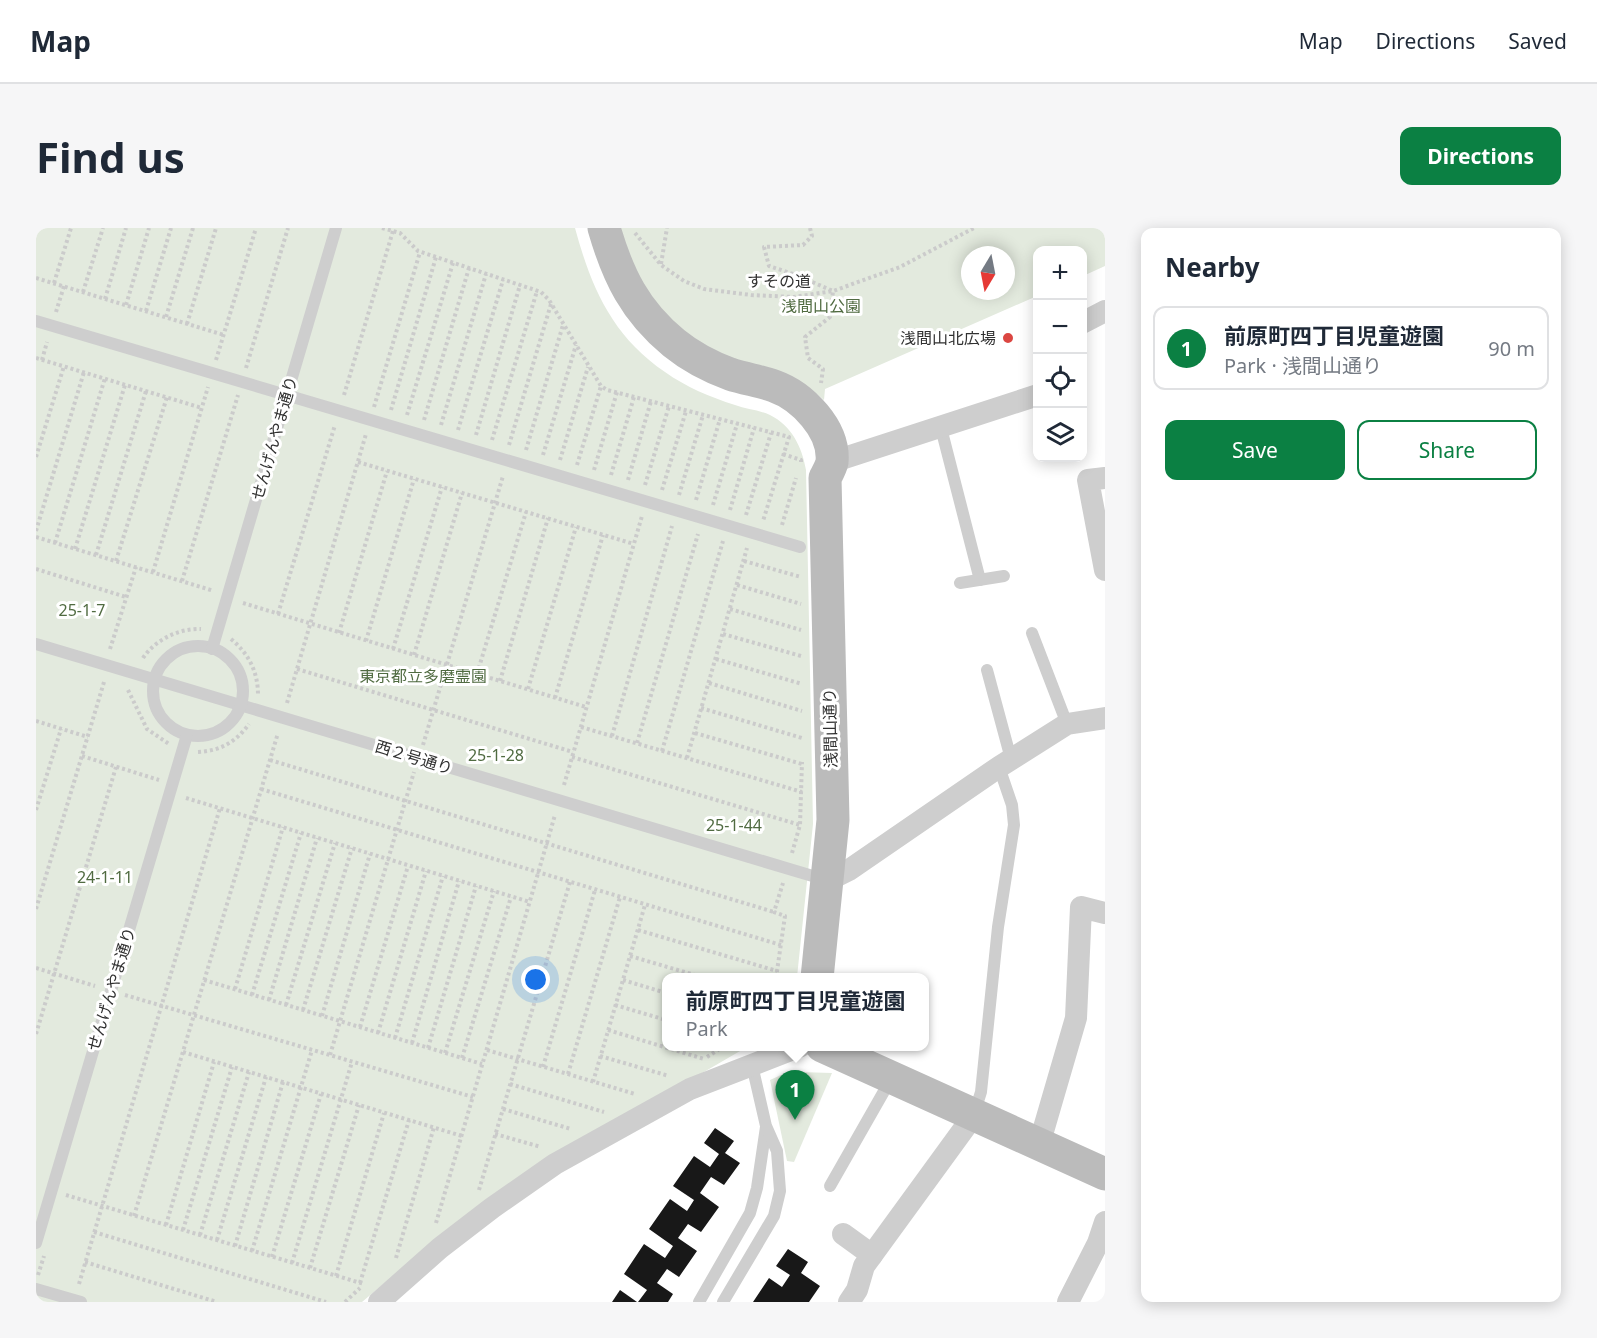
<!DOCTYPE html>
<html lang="en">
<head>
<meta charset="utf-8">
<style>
	body { margin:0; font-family:"Noto Sans","Noto Sans JP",sans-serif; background:#f6f6f7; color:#1f2937 }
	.controls { position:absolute; right:18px; top:18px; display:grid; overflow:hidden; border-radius:12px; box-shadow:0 3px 15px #0003 }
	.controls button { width:54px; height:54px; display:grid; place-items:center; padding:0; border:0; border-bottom:2px solid #e0e1e3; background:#fff; color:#1f2937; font:30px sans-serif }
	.compass { position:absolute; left:925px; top:18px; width:54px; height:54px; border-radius:50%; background:#fff; box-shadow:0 3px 15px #0003; rotate:190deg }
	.you { position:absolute; left:500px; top:752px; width:21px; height:21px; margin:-15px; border:4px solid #fff; border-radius:50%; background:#1a73e8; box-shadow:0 0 0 9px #1a73e833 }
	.badge { display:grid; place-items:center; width:39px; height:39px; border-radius:50%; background:#0b8043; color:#fff; font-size:20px; font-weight:700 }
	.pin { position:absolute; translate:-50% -50px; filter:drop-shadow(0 2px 3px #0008) }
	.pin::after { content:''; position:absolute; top:32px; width:21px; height:18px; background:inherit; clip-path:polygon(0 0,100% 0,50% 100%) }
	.popup { position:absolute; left:626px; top:745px; width:267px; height:78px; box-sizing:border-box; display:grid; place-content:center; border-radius:12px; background:#fff; filter:drop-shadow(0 2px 4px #0005); font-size:20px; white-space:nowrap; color:#747a83 }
	.popup b { font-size:22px; color:#1f2937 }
	.popup::after { content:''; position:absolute; left:50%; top:100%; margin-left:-12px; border:12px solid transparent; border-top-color:#fff }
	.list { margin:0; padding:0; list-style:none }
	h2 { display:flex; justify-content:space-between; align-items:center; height:78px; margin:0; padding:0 24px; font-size:26px }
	h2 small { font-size:20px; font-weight:400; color:#747a83 }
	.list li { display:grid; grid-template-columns:39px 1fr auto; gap:18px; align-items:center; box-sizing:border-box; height:84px; margin:0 12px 12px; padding:0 12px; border:2px solid #e0e1e3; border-radius:12px }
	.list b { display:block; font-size:22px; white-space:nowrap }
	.list p { margin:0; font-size:20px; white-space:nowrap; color:#747a83 }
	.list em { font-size:20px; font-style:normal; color:#747a83 }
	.actions { display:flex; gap:12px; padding:18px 24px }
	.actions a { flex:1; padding:14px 0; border:2px solid #0b8043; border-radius:12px; text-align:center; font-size:21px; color:#0b8043 }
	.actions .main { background:#0b8043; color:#fff }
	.icon { flex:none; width:33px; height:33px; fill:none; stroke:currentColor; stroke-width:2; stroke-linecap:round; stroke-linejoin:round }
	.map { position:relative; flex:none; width:1069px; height:1074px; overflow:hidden; border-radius:12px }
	header { display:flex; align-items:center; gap:36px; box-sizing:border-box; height:84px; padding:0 30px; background:#fff; border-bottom:2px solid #e0e1e3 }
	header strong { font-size:28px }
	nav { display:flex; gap:33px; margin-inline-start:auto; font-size:21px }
	.intro { display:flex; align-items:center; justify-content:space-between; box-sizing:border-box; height:144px; padding:0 36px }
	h1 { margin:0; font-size:42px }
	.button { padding:15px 27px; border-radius:12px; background:#0b8043; color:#fff; font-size:21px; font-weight:700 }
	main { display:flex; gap:36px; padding:0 36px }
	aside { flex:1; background:#fff; border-radius:12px; box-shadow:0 3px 15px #0003 }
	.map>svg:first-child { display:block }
	.green { fill:#e3eade; fill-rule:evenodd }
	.building { fill:#181818 }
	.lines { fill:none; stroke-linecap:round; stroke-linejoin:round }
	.path { stroke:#cbcbcb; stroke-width:4; stroke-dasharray:3 3; stroke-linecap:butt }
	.lane { stroke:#cecece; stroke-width:12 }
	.street { stroke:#cecece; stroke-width:22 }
	.secondary { stroke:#bbb; stroke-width:33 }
	.poi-dot { fill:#db4641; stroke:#fff; stroke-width:2 }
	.labels { text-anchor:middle; stroke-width:6; stroke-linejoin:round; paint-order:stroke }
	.street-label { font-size:16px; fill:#313131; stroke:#fff }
	.park-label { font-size:16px; fill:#506b41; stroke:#fff }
	.poi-label { font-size:16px; fill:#313131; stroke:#fff; text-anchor:end }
</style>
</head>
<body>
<header>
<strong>Map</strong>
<nav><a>Map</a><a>Directions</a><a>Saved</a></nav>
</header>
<div class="intro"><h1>Find us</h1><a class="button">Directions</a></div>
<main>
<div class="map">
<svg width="1069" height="1074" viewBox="0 0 1069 1074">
	<rect width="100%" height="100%" fill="#fff"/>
	<g class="green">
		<path d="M0,0h539c16,59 37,108 90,144 21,15 45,25 70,33 11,4 24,5 35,10 22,11 32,32 36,55l7,354 -16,153 -131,1v68l81,1 -93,54 -209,131 -83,70h-326z"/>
		<path d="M583,0h486v38l-22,10 -1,-26h-44l-1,46 -212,93 -1,11c-25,-22 -57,-28 -88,-38 -24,-8 -76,-44 -88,-66 -12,-21 -20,-46 -29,-68zM934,27h36v36h-36z"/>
		<path d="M763,844l33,1 -38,89 -7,-1 -17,-81 11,-5z"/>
	</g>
	<g class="building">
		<path d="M679,900l19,13 -9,12 15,10 -16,22 -13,-8 -11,16 19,14 -18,25 -13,-8 -10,14 19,13 -18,26 -12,-8 -10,14 16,11 -5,8h-30l9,-12 -23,-16 20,-30 21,14 8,-12 -24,-17 21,-30 17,12 7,-11 -21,-14 21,-30 16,11 9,-13 -15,-11z"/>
		<path d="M752,1021l20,13 -7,11 19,13 -11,16h-56l16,-24 13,9 8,-12 -14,-9z"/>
		<path d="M584,1062l17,12h-25z"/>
	</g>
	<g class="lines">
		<g class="path">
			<path d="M346,0l18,5 18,18 123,41 8,8 52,86 6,4 182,47 -26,84"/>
			<path d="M774,0l2,8 -9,9 -39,2 5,19 27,9 37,16 -3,26 -25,20 3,21 15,11 -2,14"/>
			<path d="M0,3l1,-3"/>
			<path d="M599,5l26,32 23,16 20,8 47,6 43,2 39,-6 67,-24 74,-39"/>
			<path d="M625,36l6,-36"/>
			<path d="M0,50l188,57"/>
			<path d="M18,55l17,-55"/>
			<path d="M47,64l20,-64"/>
			<path d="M69,71l21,-71"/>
			<path d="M90,77l23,-77"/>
			<path d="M110,83l25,-83"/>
			<path d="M20,84l8,-26"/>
			<path d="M130,89l27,-89"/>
			<path d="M151,96l29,-96"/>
			<path d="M0,130l166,50"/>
			<path d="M6,132l5,-18"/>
			<path d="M180,132l40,-132"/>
			<path d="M210,140l42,-140"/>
			<path d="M308,167l49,-164"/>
			<path d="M338,179l46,-155"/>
			<path d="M355,182l45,-153"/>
			<path d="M371,187l46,-152"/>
			<path d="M388,192l45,-152"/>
			<path d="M405,197l45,-151"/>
			<path d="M422,202l45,-150"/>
			<path d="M440,207l44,-150"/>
			<path d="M456,212l45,-149"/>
			<path d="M473,217l42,-141"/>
			<path d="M490,222l37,-125"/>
			<path d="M747,226l18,6v2"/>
			<path d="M507,227l33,-110"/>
			<path d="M0,229l28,-91"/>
			<path d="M524,232l28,-93"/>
			<path d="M322,234l276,82"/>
			<path d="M541,237l24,-79"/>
			<path d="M558,242l23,-78"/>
			<path d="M575,247l23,-78"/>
			<path d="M592,252l23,-79"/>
			<path d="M609,257l24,-79"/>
			<path d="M626,262l24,-79"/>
			<path d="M643,267l24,-80"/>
			<path d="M660,272l24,-81"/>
			<path d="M677,277l24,-81"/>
			<path d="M694,282l24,-82"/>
			<path d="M710,287l25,-82"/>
			<path d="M746,297l14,-47"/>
			<path d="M0,303l48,-159"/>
			<path d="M0,309l178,54"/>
			<path d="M19,315l50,-165"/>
			<path d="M39,321l50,-164"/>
			<path d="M60,327l50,-164"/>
			<path d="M80,333l51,-164"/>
			<path d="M708,333l57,16"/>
			<path d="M0,341l90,28"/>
			<path d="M117,344l55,-185"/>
			<path d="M146,353l56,-186"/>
			<path d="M701,357l64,19"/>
			<path d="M207,375l343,104"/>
			<path d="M694,381l71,21"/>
			<path d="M242,386l57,-189"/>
			<path d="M303,405l48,-162"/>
			<path d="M687,406l78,22"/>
			<path d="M195,411c18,15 27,33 27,56"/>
			<path d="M330,413l48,-162"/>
			<path d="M74,421l26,-82"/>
			<path d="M357,421l49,-162"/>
			<path d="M378,427l48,-162"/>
			<path d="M107,430c12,-18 36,-30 58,-29"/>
			<path d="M680,431l86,25"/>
			<path d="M261,441l276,83"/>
			<path d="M441,446l49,-162"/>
			<path d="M464,453l48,-163"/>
			<path d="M673,455l93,28"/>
			<path d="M492,461l48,-162"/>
			<path d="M92,462l19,39 22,15"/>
			<path d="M519,470l48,-163"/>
			<path d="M251,475l79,-269"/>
			<path d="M665,480l101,30"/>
			<path d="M0,493l52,16"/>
			<path d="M545,499l221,65"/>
			<path d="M659,505l107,31"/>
			<path d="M576,508l60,-210"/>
			<path d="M601,515l61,-209"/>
			<path d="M387,517l80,-269"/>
			<path d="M626,523l61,-210"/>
			<path d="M162,524c22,-1 38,-10 51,-28"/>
			<path d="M46,528l77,24"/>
			<path d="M536,529l228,68"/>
			<path d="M651,530l60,-210"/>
			<path d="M234,532l504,152"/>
			<path d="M528,557l78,-269"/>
			<path d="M225,561l520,156"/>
			<path d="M150,570l344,104"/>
			<path d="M0,582l25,-81"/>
			<path d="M756,625l8,-28 2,-63"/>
			<path d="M0,681l68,-227"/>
			<path d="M602,702l139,41"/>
			<path d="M594,728l75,22"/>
			<path d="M0,740l59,18"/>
			<path d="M740,750l9,-62 -11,-4 9,-29"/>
			<path d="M168,752l278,84"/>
			<path d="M587,752l43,13"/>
			<path d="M199,761l48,-162"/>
			<path d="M89,767l348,102"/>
			<path d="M216,767l49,-162"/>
			<path d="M233,772l48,-162"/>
			<path d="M250,777l49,-162"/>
			<path d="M579,777l51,15"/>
			<path d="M267,782l49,-162"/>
			<path d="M286,788l48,-162"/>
			<path d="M324,799l48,-161"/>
			<path d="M572,802l96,29"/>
			<path d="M342,805l48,-162"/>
			<path d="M0,806l80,-267"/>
			<path d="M359,810l48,-162"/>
			<path d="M376,815l47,-162"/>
			<path d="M392,820l48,-162"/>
			<path d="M451,822l148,44"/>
			<path d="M147,824l279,84"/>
			<path d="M409,825l49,-162"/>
			<path d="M294,827l84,-283"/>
			<path d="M564,828l69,20"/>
			<path d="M671,829l17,-11"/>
			<path d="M426,830l49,-161"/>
			<path d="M507,839l52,-177"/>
			<path d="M532,846l52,-177"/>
			<path d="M557,854l52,-177"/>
			<path d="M474,856l94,28"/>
			<path d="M467,881l68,20"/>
			<path d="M459,906l46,13"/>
			<path d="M443,962l91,-308"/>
			<path d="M30,967l298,89"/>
			<path d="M98,988l144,-483"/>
			<path d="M400,995l119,-408"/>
			<path d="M130,997l48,-163"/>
			<path d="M147,1002l49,-163"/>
			<path d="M58,1004l232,70"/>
			<path d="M164,1007l49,-163"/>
			<path d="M181,1012l49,-163"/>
			<path d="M199,1018l48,-164"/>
			<path d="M216,1023l60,-201"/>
			<path d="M236,1029l49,-163"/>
			<path d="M360,1030l38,-131"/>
			<path d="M49,1034l132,40"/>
			<path d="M256,1035l60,-201"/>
			<path d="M274,1040l49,-163"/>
			<path d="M2,1047l6,-19"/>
			<path d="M300,1048l48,-163"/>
			<path d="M324,1055l49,-163"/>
			<path d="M43,1056l141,-476"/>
			<path d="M309,1074l15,-14"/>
		</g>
		<g class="lane">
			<path d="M0,93l764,226"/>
			<path d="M905,200l39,152"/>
			<path d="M924,355l44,-7"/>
			<path d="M996,405l35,91"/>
			<path d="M0,416l790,236"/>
			<circle cx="162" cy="463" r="45"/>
			<path d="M176,421l124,-421"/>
			<path d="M951,442l24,89"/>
			<path d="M938,886l7,-22 17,-165 16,-102 -2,-20 -13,-38"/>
			<path d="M794,958l61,-107"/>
			<path d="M0,1015l151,-508"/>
			<path d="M0,1061l45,13"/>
			<path d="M663,1074l51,-89 7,-25 9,-61"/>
			<path d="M687,1074l51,-86 6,-25 -3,-40 -11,-25 -14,-61"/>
		</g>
		<g class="street">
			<path d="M1046,95l23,-12"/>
			<path d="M796,234l206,-67"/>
			<path d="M1069,250l-17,2 17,90"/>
			<path d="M791,653l22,-11 150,-103 68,-43 38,-6"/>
			<path d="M1003,917l37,-127 5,-111 24,6"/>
			<path d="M807,1006l29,21"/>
			<path d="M343,1074l61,-54 52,-40 63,-44 135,-75 111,-43"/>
			<path d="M813,1074l8,-12 7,-24 110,-151"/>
			<path d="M1032,1074l30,-59 7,-21"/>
		</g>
		<g class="secondary">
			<path d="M568,0c14,48 31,83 70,115 16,13 37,24 56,31 15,5 30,7 44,12 28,10 61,43 58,76 -1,5 -5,12 -7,16l8,342 -16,158"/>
			<path d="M786,818l283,128"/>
		</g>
	</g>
	<circle class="poi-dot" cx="972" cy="110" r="6"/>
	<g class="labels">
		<g class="street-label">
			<text x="743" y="59">すその道</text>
			<text transform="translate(238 210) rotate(-74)" y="6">せんげんやま通り</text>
			<text transform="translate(794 500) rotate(-91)" y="6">浅間山通り</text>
			<text transform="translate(378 529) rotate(17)" y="6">西２号通り</text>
			<text transform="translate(75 761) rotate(-73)" y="6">せんげんやま通り</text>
		</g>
		<g class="park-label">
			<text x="785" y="84">浅間山公園</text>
			<text x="46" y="388">25-1-7</text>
			<text x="387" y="454">東京都立多磨霊園</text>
			<text x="460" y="533">25-1-28</text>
			<text x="698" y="603">25-1-44</text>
			<text x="69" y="655">24-1-11</text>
		</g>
		<g class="poi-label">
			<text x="960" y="116">浅間山北広場</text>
		</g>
	</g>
</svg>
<div class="controls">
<button>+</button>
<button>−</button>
<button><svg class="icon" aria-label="locate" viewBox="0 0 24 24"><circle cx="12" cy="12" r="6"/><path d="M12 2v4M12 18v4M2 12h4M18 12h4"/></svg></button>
<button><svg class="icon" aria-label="layers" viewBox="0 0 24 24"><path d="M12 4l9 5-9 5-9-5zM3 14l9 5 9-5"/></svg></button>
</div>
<svg class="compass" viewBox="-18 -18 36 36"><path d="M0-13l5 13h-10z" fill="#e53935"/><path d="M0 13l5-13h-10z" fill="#747a83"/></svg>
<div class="you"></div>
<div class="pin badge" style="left:759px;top:892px">1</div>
<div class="popup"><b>前原町四丁目児童遊園</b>Park</div>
</div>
<aside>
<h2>Nearby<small></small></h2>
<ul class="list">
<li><span class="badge">1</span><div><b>前原町四丁目児童遊園</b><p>Park · 浅間山通り</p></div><em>90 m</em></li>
</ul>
<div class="actions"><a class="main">Save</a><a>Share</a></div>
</aside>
</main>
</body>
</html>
